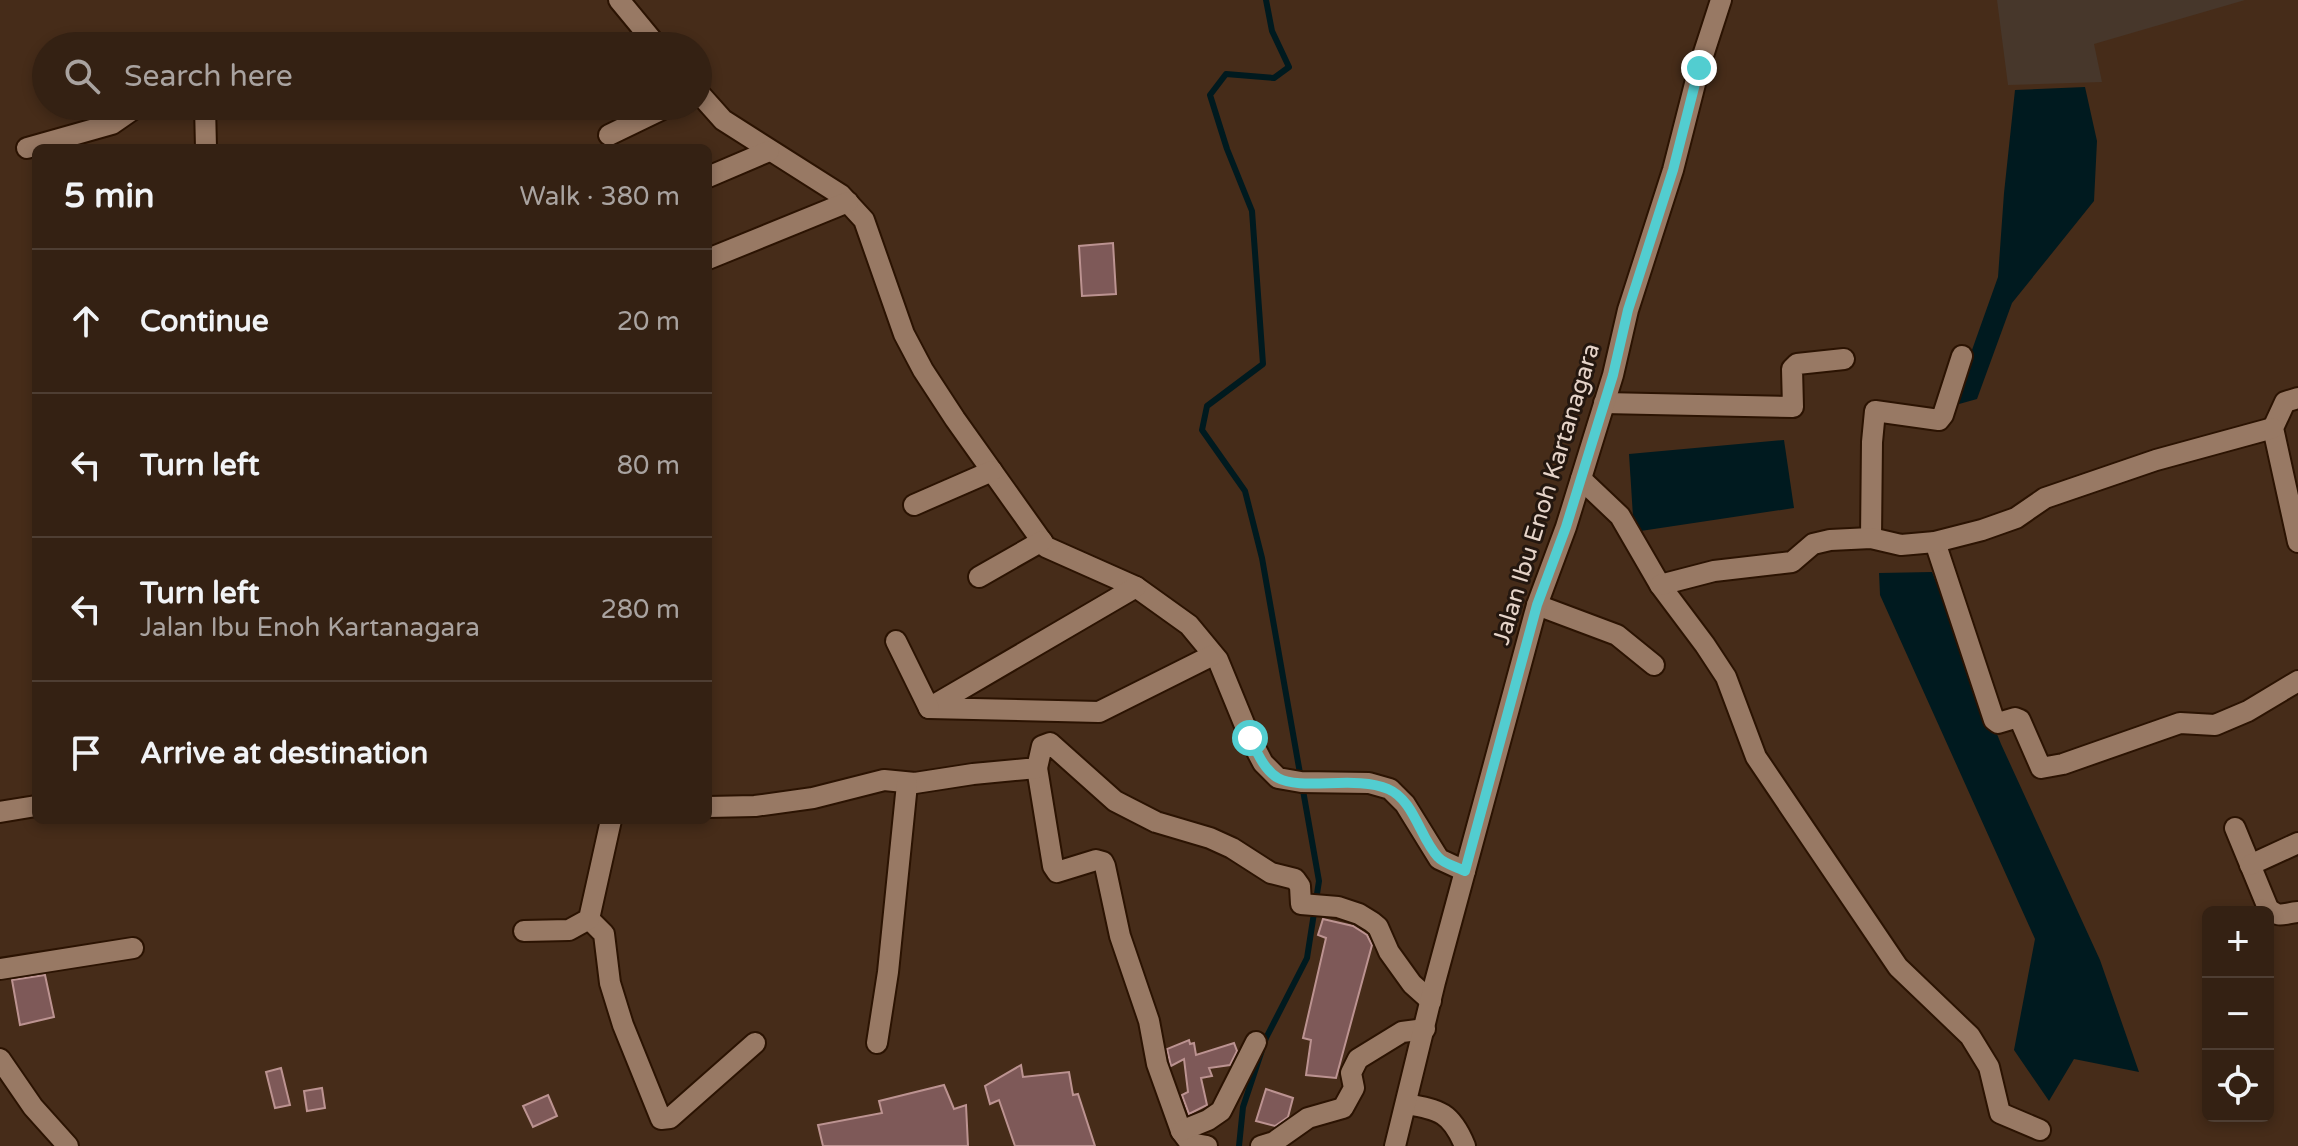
<!DOCTYPE html>
<html lang="en">
<head>
<meta charset="utf-8">
<style>
	body { margin:0; font-family:"Varela Round",sans-serif; background:#3f2e21; color:#f1f3f6 }
	.controls { position:absolute; right:24px; bottom:24px; display:grid; overflow:hidden; border-radius:12px; box-shadow:0 4px 12px #0003 }
	.controls button { width:72px; height:72px; display:grid; place-items:center; padding:0; border:0; border-bottom:2px solid #4e3e33; background:#342113; color:#f1f3f6; font:40px sans-serif }
	.stop { position:absolute; width:24px; height:24px; margin:-18px; border:6px solid #52cdd0; border-radius:50%; background:#fff }
	.stop.end { background:#52cdd0; border-color:#fff; box-shadow:0 2px 8px #0008 }
	.list { margin:0; padding:0; list-style:none }
	h2 { display:flex; justify-content:space-between; align-items:center; height:104px; margin:0; padding:0 32px; font-size:34px }
	h2 small { font-size:26px; font-weight:400; color:#a9a3a0 }
	.list li { display:grid; grid-template-columns:52px 1fr auto; gap:24px; align-items:center; box-sizing:border-box; height:144px; padding:0 32px; border-top:2px solid #4e3e33 }
	.list b { display:block; font-size:30px; white-space:nowrap }
	.list p { margin:0; font-size:26px; white-space:nowrap; color:#a9a3a0 }
	.list em { font-size:26px; font-style:normal; color:#a9a3a0 }
	.icon { flex:none; width:44px; height:44px; fill:none; stroke:currentColor; stroke-width:2; stroke-linecap:round; stroke-linejoin:round }
	.map { position:relative; flex:none; width:2298px; height:1146px; overflow:hidden }
	.search { position:absolute; background:#342113; box-shadow:0 4px 12px #0003; left:32px; top:32px; width:680px; height:88px; display:flex; align-items:center; gap:20px; box-sizing:border-box; padding:0 28px; border-radius:44px; color:#a9a3a0; font-size:30px }
	.panel { position:absolute; background:#342113; box-shadow:0 4px 12px #0003; left:32px; top:144px; width:680px; height:680px; border-radius:12px }
	.map>svg:first-child { display:block }
	.industrial { fill:#47372b }
	.water { fill:#001a1f }
	.lines { fill:none; stroke-linecap:round; stroke-linejoin:round }
	.stream { stroke:#001a1f; stroke-width:6 }
	.building { fill:#7e5958; stroke:#bc9391; stroke-width:2 }
	.minor-casing { stroke:#2b1302; stroke-width:24 }
	.minor { stroke:#987964; stroke-width:20 }
	.route { stroke:#52cdd0; stroke-width:10 }
	.labels { text-anchor:middle; stroke-width:6; stroke-linejoin:round; paint-order:stroke }
	.street-label { font-size:24px; fill:#e6d4c9; stroke:#24170f }
</style>
</head>
<body>
<div class="map">
<svg width="2298" height="1146" viewBox="0 0 2298 1146">
	<rect width="100%" height="100%" fill="#462c19"/>
	<path class="industrial" d="M1997,0h248l-151,44 8,38 -94,3z"/>
	<g class="water">
		<path d="M2085,87l12,54 -3,60 -82,102 -35,96 -25,7 46,-129 6,-84 11,-103z"/>
		<path d="M1784,440l10,68 -160,24 -5,-78z"/>
		<path d="M1932,572l69,172 99,216 39,112 -65,-13 -25,42 -35,-51 21,-111 -155,-344 -1,-22z"/>
	</g>
	<g class="lines">
		<path class="stream" d="M1239,1146l4,-39 23,-69 41,-80 12,-77 -57,-323 -17,-67 -43,-61 5,-24 56,-42 -11,-153 -25,-62 -17,-54 16,-21 48,4 15,-11 -17,-36 -6,-31"/>
	</g>
	<g class="building">
		<path d="M1113,243l3,51 -34,2 -3,-50z"/>
		<path d="M1323,919l30,7 14,9 5,10 -36,133 -30,-3 5,-35 -8,-2 23,-100 -8,-3z"/>
		<path d="M45,975l9,42 -34,8 -8,-45z"/>
		<path d="M1189,1040l1,4 4,-1 2,12 38,-12 3,8 -7,14 -21,3 3,8 -11,2 6,27 -18,9 -7,-19 6,-3 -4,-33 -13,7 -4,-17z"/>
		<path d="M1021,1065l2,12 46,-5 4,23 5,-1 17,52h-80l-16,-46 -9,4 -5,-18z"/>
		<path d="M281,1068l9,37 -15,3 -9,-36z"/>
		<path d="M944,1085l10,24 12,-4 2,41h-145l-5,-21 64,-12 -3,-12z"/>
		<path d="M322,1088l3,20 -18,3 -3,-20z"/>
		<path d="M1266,1089l27,9 -5,19 -13,9 -19,-5z"/>
		<path d="M548,1095l9,21 -24,11 -10,-21z"/>
	</g>
	<g class="lines">
		<defs>
			<g id="minor">
				<path d="M619,0l38,46"/>
				<path d="M698,92l25,28 118,75 23,25 40,114 19,36 32,49 91,128 90,40 53,38 29,35 32,78 13,25 15,15 23,4 68,1 21,6 15,15 34,55 26,12"/>
				<path d="M205,106l1,42"/>
				<path d="M609,135l60,-29"/>
				<path d="M27,148l85,-24 26,-18"/>
				<path d="M708,177l61,-26"/>
				<path d="M708,259l140,-57"/>
				<path d="M2298,398l-13,4 -12,26 25,114"/>
				<path d="M1604,403l189,4 -1,-38 5,-5 47,-5"/>
				<path d="M1581,479l39,37 40,69 45,60 21,32 30,80 142,210 72,69 19,31 11,46 40,17"/>
				<path d="M914,505l78,-34"/>
				<path d="M1871,538l1,-96 3,-31 64,9 4,-5 19,-59"/>
				<path d="M1935,542l59,178 4,3 17,-5 5,2 21,48 22,-4 117,-41 35,2 33,-14 50,-30"/>
				<path d="M979,577l63,-36"/>
				<path d="M1660,585l54,-14 78,-9 21,-18 17,-4 41,-2 30,7 34,-3 47,-12 34,-12 29,-20 111,-38 117,-32"/>
				<path d="M1136,587l-207,121 170,4 114,-57"/>
				<path d="M1537,605l80,30 37,30"/>
				<path d="M896,641l33,67"/>
				<path d="M1037,768l16,98 4,6 39,-12 7,2 2,4 15,70 29,85 8,43 24,67 9,12 17,3"/>
				<path d="M708,807l47,-1 58,-8 71,-18 31,3 58,-9 64,-6 5,-22 8,-3 65,58 41,21 54,16 22,10 39,25 24,6 5,7 1,18 37,3 21,7 13,8 6,5 11,25 23,32 19,17"/>
				<path d="M0,812l36,-6"/>
				<path d="M2235,828l33,80c11,11 16,5 30,4"/>
				<path d="M2250,865l48,-22"/>
				<path d="M589,919l15,15 6,49 13,42 38,94 9,-1 85,-75"/>
				<path d="M524,931l45,-1 20,-11 22,-99"/>
				<path d="M0,969l133,-21"/>
				<path d="M877,1043l11,-71 19,-188"/>
				<path d="M0,1059l33,48 35,39"/>
				<path d="M1406,1104c34,6 45,8 59,42"/>
				<path d="M1181,1131l27,-11 13,-9 35,-69"/>
				<path d="M1261,1146l13,-4 34,-24 35,-10 11,-20 -3,-15 7,-14 44,-27 23,-3"/>
				<path d="M1395,1146l40,-164 102,-377 29,-78 47,-152 15,-65 45,-140 26,-102 22,-68"/>
			</g>
		</defs>
		<use href="#minor" class="minor-casing"/>
		<use href="#minor" class="minor"/>
	</g>
	<g class="lines">
		<path class="route" d="M1250,738c7,14 14,32 28,40 23,13 79,-3 110,11 26,11 32,49 50,68 6,7 19,10 27,14l72,-266 29,-78 47,-152 15,-65 45,-140 26,-102"/>
	</g>
	<g class="labels">
		<g class="street-label">
			<text transform="translate(1546 494) rotate(-73)" y="8">Jalan Ibu Enoh Kartanagara</text>
		</g>
	</g>
</svg>
<div class="controls">
<button>+</button>
<button>−</button>
<button><svg class="icon" aria-label="locate" viewBox="0 0 24 24"><circle cx="12" cy="12" r="6"/><path d="M12 2v4M12 18v4M2 12h4M18 12h4"/></svg></button>
</div>
<div class="stop" style="left:1250px;top:738px"></div>
<div class="stop end" style="left:1699px;top:68px"></div>
<div class="search"><svg class="icon" aria-label="search" viewBox="0 0 24 24"><circle cx="10" cy="10" r="6"/><path d="M15 15l6 6"/></svg>Search here</div>
<section class="panel">
<h2>5 min<small>Walk · 380 m</small></h2>
<ul class="list">
<li><svg class="icon" aria-label="ahead" viewBox="0 0 24 24"><path d="M12 20V5M6 11l6-6 6 6"/></svg><div><b>Continue</b></div><em>20 m</em></li>
<li><svg class="icon" aria-label="left" viewBox="0 0 24 24"><path d="M17 20v-9H6M10 6l-5 5 5 5"/></svg><div><b>Turn left</b></div><em>80 m</em></li>
<li><svg class="icon" aria-label="left" viewBox="0 0 24 24"><path d="M17 20v-9H6M10 6l-5 5 5 5"/></svg><div><b>Turn left</b><p>Jalan Ibu Enoh Kartanagara</p></div><em>280 m</em></li>
<li><svg class="icon" aria-label="arrive" viewBox="0 0 24 24"><path d="M6 21V4h12l-3 4 3 4H6"/></svg><div><b>Arrive at destination</b></div></li>
</ul>
</section>
</div>
</body>
</html>
